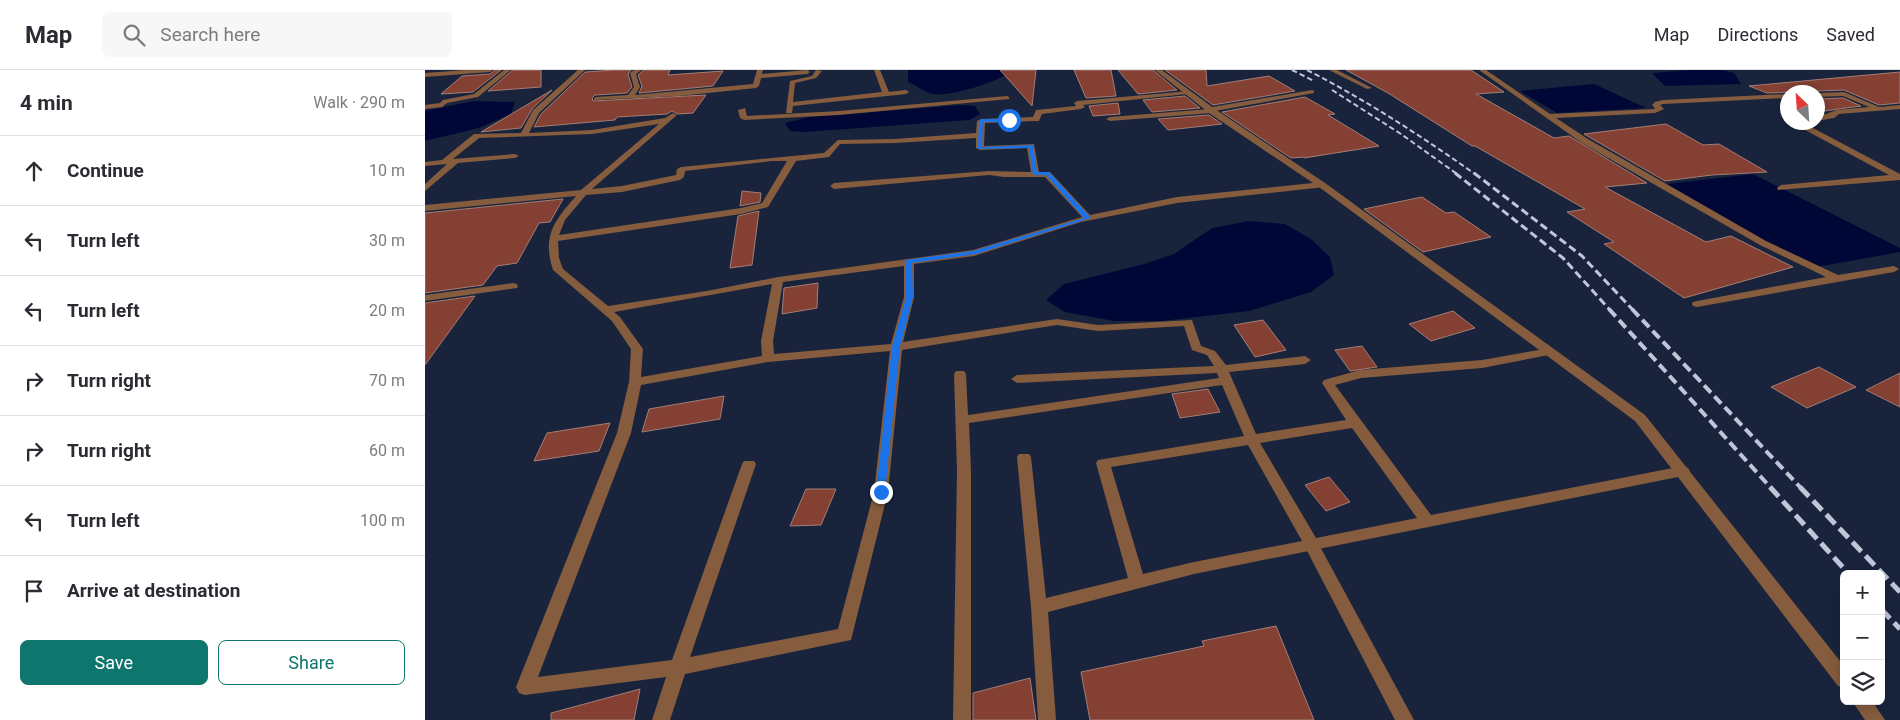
<!DOCTYPE html>
<html lang="en">
<head>
<meta charset="utf-8">
<style>
	body { margin:0; font-family:Roboto,sans-serif; background:#f7f7f7; color:#2b2b33 }
	.controls { position:absolute; right:15px; bottom:15px; display:grid; overflow:hidden; border-radius:8px; box-shadow:0 2px 12px #0003 }
	.controls button { width:45px; height:45px; display:grid; place-items:center; padding:0; border:0; border-bottom:1px solid #e1e1e2; background:#fff; color:#2b2b33; font:25px sans-serif }
	.compass { position:absolute; left:1355px; top:15px; width:45px; height:45px; border-radius:50%; background:#fff; box-shadow:0 2px 12px #0003; rotate:335deg }
	.stop { position:absolute; width:15px; height:15px; margin:-11px; border:4px solid #1a73e8; border-radius:50%; background:#fff }
	.stop.end { background:#1a73e8; border-color:#fff; box-shadow:0 1px 5px #0008 }
	.list { margin:0; padding:0; list-style:none }
	h2 { display:flex; justify-content:space-between; align-items:center; height:65px; margin:0; padding:0 20px; font-size:21px }
	h2 small { font-size:16px; font-weight:400; color:#7c7c81 }
	.list li { display:grid; grid-template-columns:32px 1fr auto; gap:15px; align-items:center; box-sizing:border-box; height:70px; padding:0 20px; border-top:1px solid #e1e1e2 }
	.list b { display:block; font-size:19px; white-space:nowrap }
	.list em { font-size:16px; font-style:normal; color:#7c7c81 }
	.actions { display:flex; gap:10px; padding:15px 20px }
	.actions a { flex:1; padding:11px 0; border:1px solid #0f766e; border-radius:8px; text-align:center; font-size:18px; color:#0f766e }
	.actions .main { background:#0f766e; color:#fff }
	.icon { flex:none; width:28px; height:28px; fill:none; stroke:currentColor; stroke-width:2; stroke-linecap:round; stroke-linejoin:round }
	.map { position:relative; flex:none; width:1475px; height:650px; overflow:hidden }
	header { display:flex; align-items:center; gap:30px; box-sizing:border-box; height:70px; padding:0 25px; background:#fff; border-bottom:1px solid #e1e1e2 }
	header strong { font-size:24px }
	nav { display:flex; gap:28px; margin-inline-start:auto; font-size:18px }
	.search { width:350px; height:45px; background:#f7f7f7; display:flex; align-items:center; gap:12px; box-sizing:border-box; padding:0 18px; border-radius:8px; color:#7c7c81; font-size:19px }
	main { display:flex }
	aside { flex:1; background:#fff }
	.map>svg:first-child { display:block }
	.water { fill:#000737 }
	.building { fill:#844033; stroke:#a37e76 }
	.lines { fill:none; stroke-linecap:round; stroke-linejoin:round }
	.service { fill:#855c3d; fill-rule:evenodd }
	.minor { fill:#855c3d; fill-rule:evenodd }
	.rail-far3 { stroke:#bec7d8; stroke-width:2; stroke-dasharray:5.5 3; stroke-linecap:butt }
	.rail-far2 { stroke:#bec7d8; stroke-width:3; stroke-dasharray:8 4; stroke-linecap:butt }
	.rail-far1 { stroke:#bec7d8; stroke-width:4; stroke-dasharray:10 5; stroke-linecap:butt }
	.rail { stroke:#bec7d8; stroke-width:5; stroke-dasharray:13 6; stroke-linecap:butt }
	.route { fill:#1a73e8 }
</style>
</head>
<body>
<header>
<strong>Map</strong>
<div class="search"><svg class="icon" aria-label="search" viewBox="0 0 24 24"><circle cx="10" cy="10" r="6"/><path d="M15 15l6 6"/></svg>Search here</div>
<nav><a>Map</a><a>Directions</a><a>Saved</a></nav>
</header>
<main>
<aside>
<h2>4 min<small>Walk · 290 m</small></h2>
<ul class="list">
<li><svg class="icon" aria-label="ahead" viewBox="0 0 24 24"><path d="M12 20V5M6 11l6-6 6 6"/></svg><div><b>Continue</b></div><em>10 m</em></li>
<li><svg class="icon" aria-label="left" viewBox="0 0 24 24"><path d="M17 20v-9H6M10 6l-5 5 5 5"/></svg><div><b>Turn left</b></div><em>30 m</em></li>
<li><svg class="icon" aria-label="left" viewBox="0 0 24 24"><path d="M17 20v-9H6M10 6l-5 5 5 5"/></svg><div><b>Turn left</b></div><em>20 m</em></li>
<li><svg class="icon" aria-label="right" viewBox="0 0 24 24"><path d="M7 20v-9h11M14 6l5 5-5 5"/></svg><div><b>Turn right</b></div><em>70 m</em></li>
<li><svg class="icon" aria-label="right" viewBox="0 0 24 24"><path d="M7 20v-9h11M14 6l5 5-5 5"/></svg><div><b>Turn right</b></div><em>60 m</em></li>
<li><svg class="icon" aria-label="left" viewBox="0 0 24 24"><path d="M17 20v-9H6M10 6l-5 5 5 5"/></svg><div><b>Turn left</b></div><em>100 m</em></li>
<li><svg class="icon" aria-label="arrive" viewBox="0 0 24 24"><path d="M6 21V4h12l-3 4 3 4H6"/></svg><div><b>Arrive at destination</b></div></li>
</ul>
<div class="actions"><a class="main">Save</a><a>Share</a></div>
</aside>
<div class="map">
<svg width="1475" height="650" viewBox="0 0 1475 650">
	<rect width="100%" height="100%" fill="#19243c"/>
	<g class="water">
		<path d="M483,0h96l4,4c-17,9 -56,23 -75,20 -8,-2 -18,-9 -25,-12z"/>
		<path d="M1265,0h32l12,3 7,11 -76,2 -13,-13z"/>
		<path d="M1169,14l52,24 -89,5 -37,-22z"/>
		<path d="M49,31l41,1 -4,12 -32,14 -54,13v-30z"/>
		<path d="M536,35l14,1 5,8 -10,6 -165,12 -15,-1 -5,-8 24,-6z"/>
		<path d="M1328,104l147,74v4l-89,16 -153,-83z"/>
		<path d="M824,151l36,3 26,15 19,18 4,18 -23,17 -62,19 -87,10h-48l-49,-9 -19,-12 18,-16 80,-20 30,-10 38,-26z"/>
	</g>
	<g class="building">
		<path d="M70,0h6l-28,22 -32,2 21,-18 28,-2z"/>
		<path d="M88,0h28v17l-53,4z"/>
		<path d="M190,0h16l-3,4 4,13 -5,6 -32,2 -3,3 1,3 113,-6 -13,18 -15,1 -6,-3 -5,3 -50,3 -2,3 -81,7 7,-13 44,-42z"/>
		<path d="M219,0h26l-2,5 55,-4 -10,15 -74,7 3,-7 -4,-11z"/>
		<path d="M575,0h36l-4,36z"/>
		<path d="M649,0h37l5,26 -30,2z"/>
		<path d="M693,0h35l24,20 -39,4z"/>
		<path d="M740,0h41l1,16 62,-10 26,15 -82,14z"/>
		<path d="M921,0h125l33,22 -28,2 78,44 15,-2 78,47 -42,4 101,55 25,-6 62,31 -109,31 -80,-54 10,-2 -47,-30 18,-3 -110,-63h-3l-84,-53z"/>
		<path d="M1475,2v31l-21,2 -35,-15 -77,3 -18,-7z"/>
		<path d="M127,20l-20,19 -11,19 -40,4z"/>
		<path d="M760,26l15,12 -48,4 -9,-12z"/>
		<path d="M880,27l30,17 -7,1 51,31 -75,12v-1l-13,1 -69,-46z"/>
		<path d="M1418,28l18,8 -44,6v-13z"/>
		<path d="M693,33l2,11 -27,2 -4,-10z"/>
		<path d="M784,45l13,9 -54,6 -10,-11z"/>
		<path d="M1241,54l37,21 16,-1 48,28 -55,3 -47,6 -81,-47z"/>
		<path d="M317,121l19,2 -1,9 -20,4z"/>
		<path d="M997,127l24,16 8,-1 37,25 -68,15 -59,-43z"/>
		<path d="M138,129l-13,23 -11,1 -22,40 -20,3 -14,19 -58,8v-80z"/>
		<path d="M334,141l-7,54 -22,3 8,-52z"/>
		<path d="M393,213l-1,25 -35,6 2,-26z"/>
		<path d="M50,226l-50,69v-62z"/>
		<path d="M1028,241l22,17 -44,13 -22,-17z"/>
		<path d="M838,250l23,30 -31,7 -21,-32z"/>
		<path d="M937,276l15,21 -27,4 -15,-21z"/>
		<path d="M1394,297l37,20 -49,21 -36,-21z"/>
		<path d="M1475,303v34l-34,-17z"/>
		<path d="M783,319l12,23 -40,6 -8,-24z"/>
		<path d="M299,326l-4,23 -78,13 7,-23z"/>
		<path d="M185,353l-11,28 -65,10 13,-28z"/>
		<path d="M904,407l21,25 -24,9 -21,-26z"/>
		<path d="M381,419h30l-15,36 -31,1z"/>
		<path d="M851,556l38,94h-224l-9,-48 123,-26 -2,-5z"/>
		<path d="M605,608l6,42h-63v-27z"/>
		<path d="M215,619l-6,31h-83v-7z"/>
	</g>
	<g class="lines">
		<g class="service">
			<path d="M79,0h7l-33,27 -31,6 -5,4 -17,2v-4l15,-2 3,-3 31,-6z"/>
			<path d="M153,0h7l-46,43 -10,20 63,-3 73,-12 8,-5 4,2 -85,74 30,-3 54,-11 1,-6 4,-2 143,-14 14,-13 57,-1 81,-6 1,-12 4,-2 52,-2 3,-7 40,-4 -2,-3 3,-2 112,-10v2l-2,1 -104,11 2,2 -4,2 -39,5 -3,7h-3l-51,2 -1,23 50,-2 5,28h11l40,43 87,-18 145,-15 3,1v4l-148,16 -96,19 -107,34 -60,8v33l-11,45 154,-23 41,6 94,-5 9,26 14,5 11,14 79,-9 6,4 -6,4 -76,8 27,62 90,-14 -24,-37 2,-3 36,-10 122,-10 68,-12 4,2 2,2 -2,2 -72,14 -121,10 -26,7 96,130 252,-49 5,2 2,3 -2,3 -5,2 -489,98 -146,38 8,108h-18l-7,-113 -14,-150 2,-3h10l2,3 15,141 82,-20 -32,-115 2,-3 146,-24 -22,-51 -253,38 2,48v249h-18l4,-249 -3,-97 2,-3h8l2,3 2,41 251,-37 -2,-5 -200,10 -6,-4 6,-4 197,-9 -7,-11 -15,-5 -8,-24 -86,5 -41,-6 -155,25 -14,142 -37,148 -166,34 -15,46h-18l14,-43 -141,18 -6,-2 -3,-6 101,-254 12,-51 2,-33 -19,-28 -59,-51c-11,-34 1,-49 23,-74l-151,15v-6l156,-15 78,-66 -67,10 -113,4 -26,21 62,-5 4,2 -4,2 -57,5 -33,28v-7l22,-20 -22,2v-4l17,-2 32,-26 47,-1 12,-23zM551,68v10l4,2 47,-2 4,24 -42,-1 -155,12 -4,3 4,3 155,-14 15,2h41l37,40 -109,33 -195,27 -71,14 -99,15 -45,-37 -4,-11 -1,-17 183,-27 27,-7 28,-46 33,-4 11,-13 55,-1zM347,91h15l-25,42 -21,5 -182,27 6,-15 21,-25 36,-3 58,-12 4,-3 1,-6zM479,196v31l-13,47 -117,10 -1,-13 10,-59zM347,214l-11,57 1,15 -121,21 2,-28 -23,-32 -6,-5zM465,281l-16,141 -36,137 -148,28 66,-193 -2,-3h-10l-2,3 -70,196 -134,17 93,-244 10,-48 127,-23zM927,358l65,90 -101,20 -56,-95zM823,375l54,96 -108,21 -51,12 -32,-107z"/>
			<path d="M209,0h8l-6,4 4,13 -5,8 118,-11 4,-14h6l-1,4 45,-4 3,2 -3,2 -46,4 -2,8 -3,2 -77,8 -85,4v-2l2,-1 32,-2 6,-8 -4,-14z"/>
			<path d="M391,0l6,1 -6,7 -21,5 -2,19 89,-10 -8,-22h6l9,22 17,-2 3,2 -3,2 -113,12 -1,7h-6l4,-32 22,-5z"/>
			<path d="M887,20l2,1v2l-99,18 -3,2 -102,8 -4,-2 4,-2 99,-8 3,-2z"/>
			<path d="M582,26l2,1v2l-170,16 -95,5 -4,-2 -2,-8 7,-2 2,8 92,-5z"/>
			<path d="M88,213l4,1 1,2 -1,2 -92,13v-6z"/>
		</g>
		<g class="minor">
			<path d="M40,0h28l-3,2 -65,5v-4z"/>
			<path d="M730,0h7l53,39 110,74 320,232 199,251v22l-6,-2 -203,-265 -316,-234 -110,-74z"/>
			<path d="M904,0h8l35,18 -5,1z"/>
			<path d="M1054,0h7l64,44 104,-5 1,-1 -3,-3 3,-3 8,-2 124,-6v4l-124,6 -3,1 4,4 -9,4 -99,5 32,21 178,102 72,34 56,-9 5,3 -5,3 -197,35 -4,-1 -1,-2 1,-2 4,-1 129,-24 -66,-32 -178,-102z"/>
			<path d="M1419,22l35,15 21,-2v4l-61,5 -5,4 -17,3v-4l20,-7 32,-3 -26,-11 -26,1v-4z"/>
			<path d="M1378,52h9l-2,3 1,2 89,47v6l-122,10 -1,-2 4,-3 108,-10 -84,-45z"/>
			<path d="M887,469l5,2 97,179h-19l-91,-175 3,-4z"/>
			<path d="M1427,631h20l13,19h-20z"/>
		</g>
		<g class="rail-far3">
			<path d="M867,0l22,11"/>
			<path d="M882,0c59,30 114,66 168,104"/>
			<path d="M907,20l69,44 56,40"/>
		</g>
		<g class="rail-far2">
			<path d="M1030,103l108,85 47,52"/>
			<path d="M1049,103l108,83 51,54"/>
		</g>
		<g class="rail-far1">
			<path d="M1184,239l162,179"/>
			<path d="M1207,239l169,179"/>
		</g>
		<g class="rail">
			<path d="M1345,417l79,87"/>
			<path d="M1375,417l100,105"/>
			<path d="M1456,539l19,20"/>
		</g>
	</g>
	<path class="route" d="M556,49h30l-2,3h-26l-1,25 51,-2 4,27h12l42,46 -115,36 -64,9 1,34 -13,50 -15,145 -4,3 -5,-3 16,-145 14,-50v-37l67,-9 111,-33 -38,-43h-13l-4,-27 -51,1 1,-28z"/>
</svg>
<div class="controls">
<button>+</button>
<button>−</button>
<button><svg class="icon" aria-label="layers" viewBox="0 0 24 24"><path d="M12 4l9 5-9 5-9-5zM3 14l9 5 9-5"/></svg></button>
</div>
<svg class="compass" viewBox="-18 -18 36 36"><path d="M0-13l5 13h-10z" fill="#e53935"/><path d="M0 13l5-13h-10z" fill="#7c7c81"/></svg>
<div class="stop" style="left:584px;top:50px"></div>
<div class="stop end" style="left:456px;top:422px"></div>
</div>
</main>
</body>
</html>
